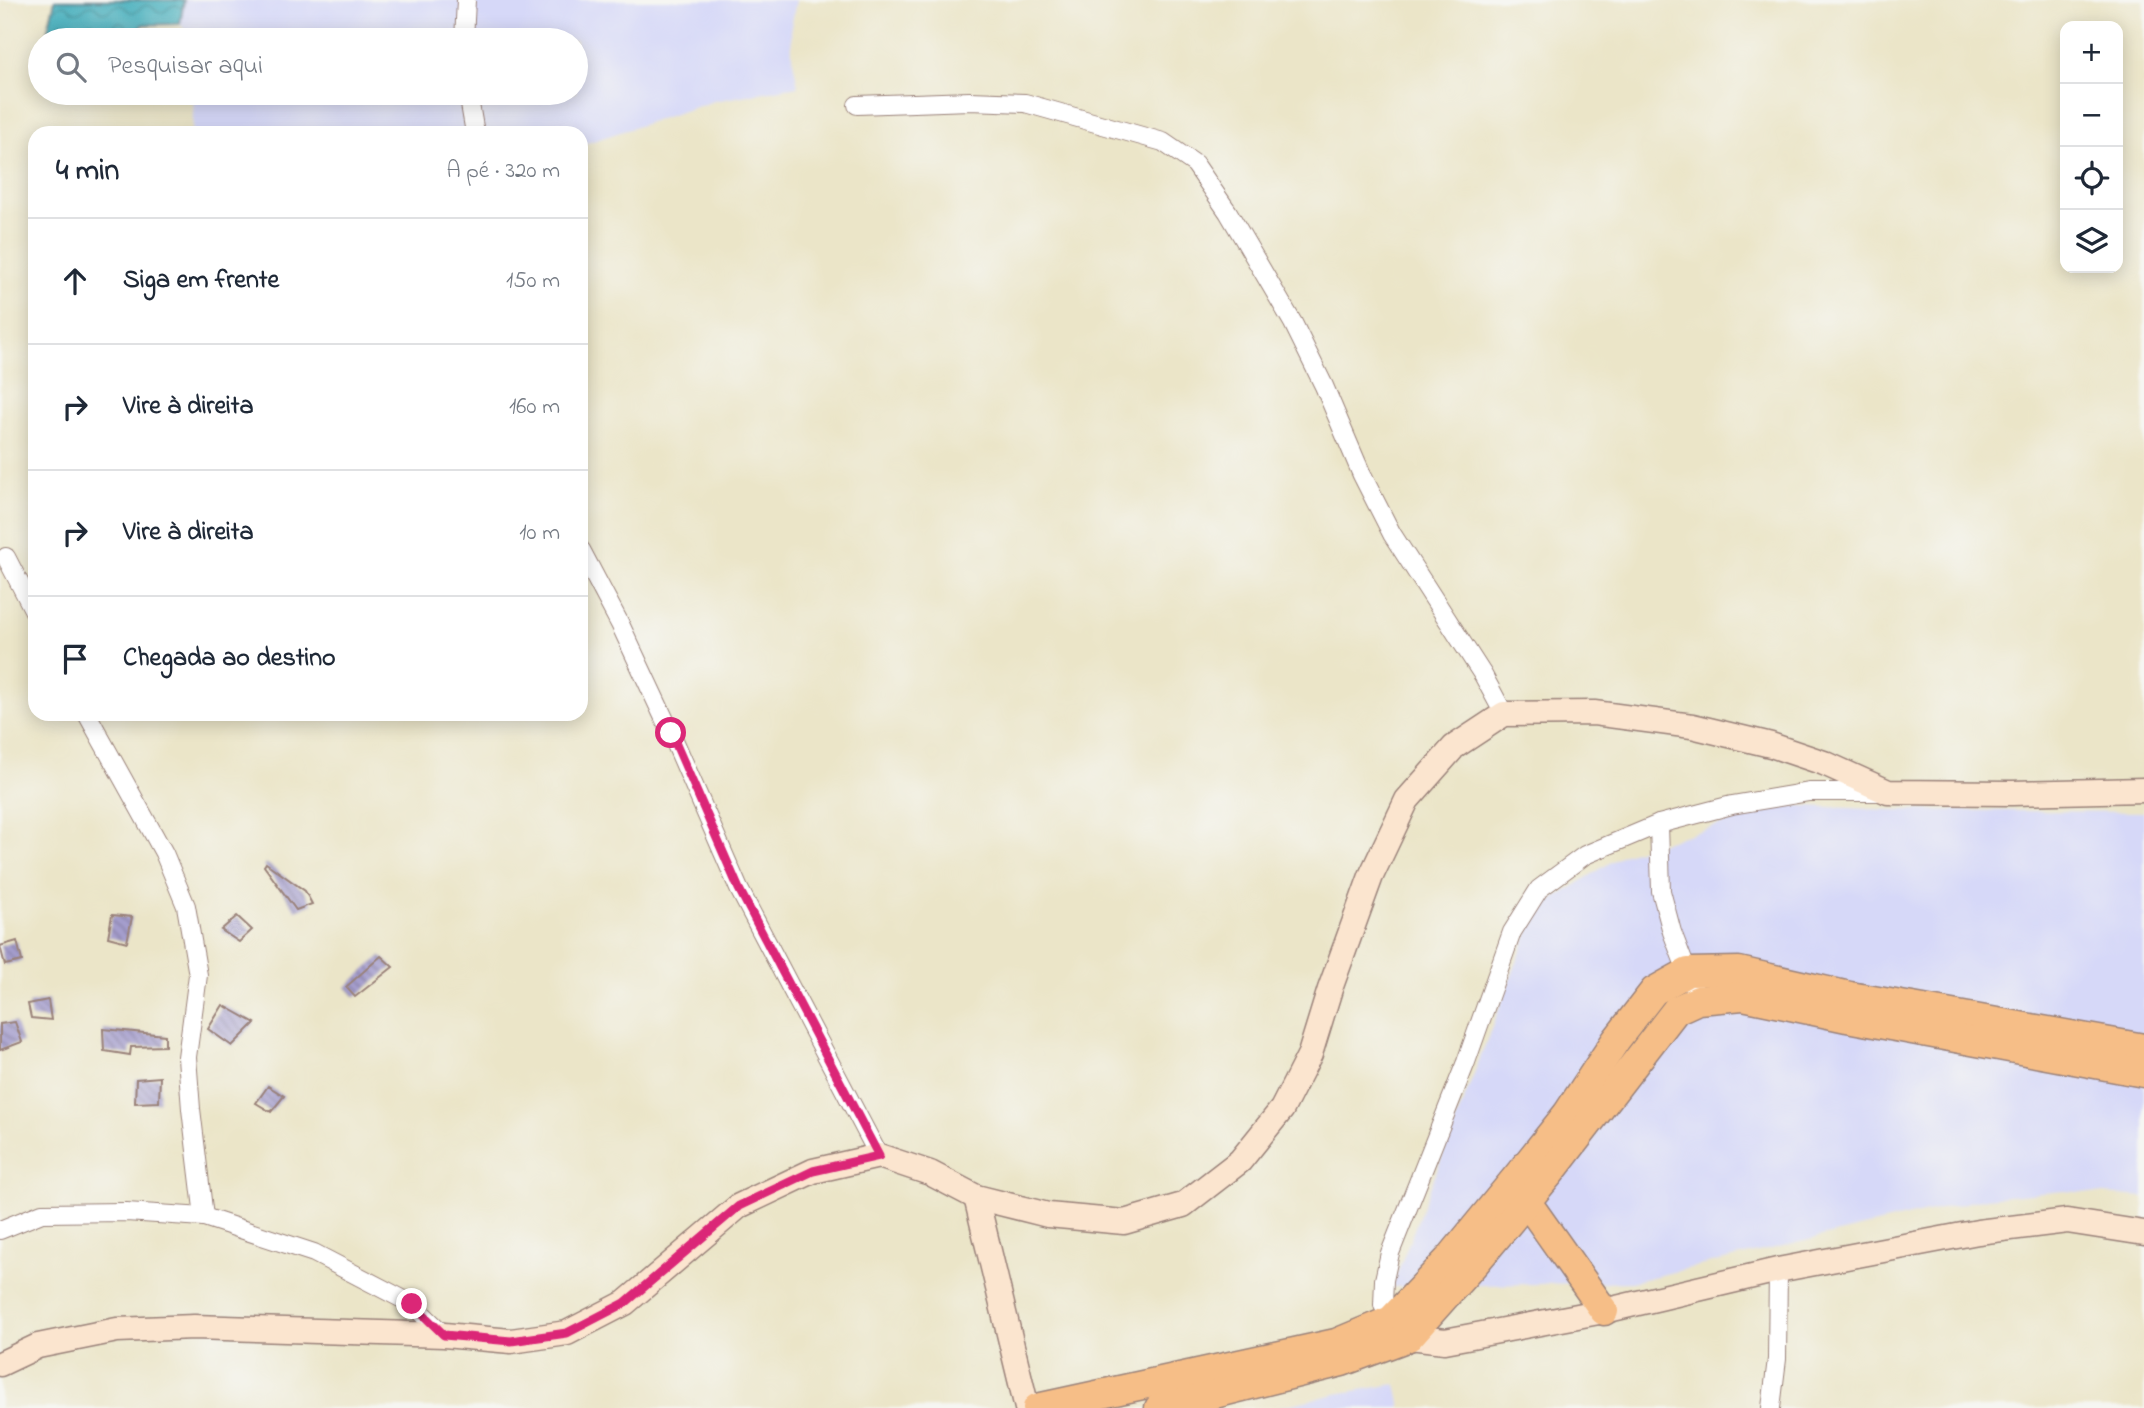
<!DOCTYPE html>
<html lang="pt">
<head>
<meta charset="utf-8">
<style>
	body { margin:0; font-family:"Indie Flower",sans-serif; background:#f2f2f3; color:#1f2937 }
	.controls { position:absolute; right:21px; top:21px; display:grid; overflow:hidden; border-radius:14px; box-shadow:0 4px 18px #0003 }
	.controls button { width:63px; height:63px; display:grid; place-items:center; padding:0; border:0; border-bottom:2px solid #e0e1e3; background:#fff; color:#1f2937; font:35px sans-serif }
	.stop { position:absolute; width:21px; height:21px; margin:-16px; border:5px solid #db2777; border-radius:50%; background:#fff }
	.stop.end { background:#db2777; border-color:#fff; box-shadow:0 2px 7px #0008 }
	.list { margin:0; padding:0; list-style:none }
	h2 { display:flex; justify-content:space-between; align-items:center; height:91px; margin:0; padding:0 28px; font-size:30px }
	h2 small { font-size:23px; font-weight:400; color:#747a83 }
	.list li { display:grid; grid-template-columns:46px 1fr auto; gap:21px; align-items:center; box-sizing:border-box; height:126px; padding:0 28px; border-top:2px solid #e0e1e3 }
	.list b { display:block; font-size:26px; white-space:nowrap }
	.list em { font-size:23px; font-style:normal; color:#747a83 }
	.icon { flex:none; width:38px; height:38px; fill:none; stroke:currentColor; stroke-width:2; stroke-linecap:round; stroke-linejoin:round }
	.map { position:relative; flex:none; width:2144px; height:1408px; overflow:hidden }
	.search { position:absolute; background:#fff; box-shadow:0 4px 18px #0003; left:28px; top:28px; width:560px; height:77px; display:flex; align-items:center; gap:18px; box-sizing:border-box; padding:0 24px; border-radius:38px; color:#747a83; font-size:26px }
	.panel { position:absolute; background:#fff; box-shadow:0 4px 18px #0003; left:28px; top:126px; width:560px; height:595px; border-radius:21px }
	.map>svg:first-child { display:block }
	.built { fill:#d6d8f8 }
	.water { fill:url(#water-waves); stroke:#436572; stroke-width:2 }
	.building { fill:url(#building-back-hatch) }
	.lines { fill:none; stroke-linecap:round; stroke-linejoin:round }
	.street-casing { stroke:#9a827a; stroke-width:20 }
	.secondary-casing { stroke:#9a827a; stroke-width:27 }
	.primary-casing { stroke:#9a827a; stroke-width:31 }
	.street { stroke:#fff; stroke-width:18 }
	.secondary { stroke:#fbe5cf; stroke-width:24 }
	.primary { stroke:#f6be87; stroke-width:28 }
	.route { stroke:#db2777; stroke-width:9 }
</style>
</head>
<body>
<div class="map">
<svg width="2144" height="1408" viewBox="0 0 2144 1408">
	<defs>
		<pattern id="water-waves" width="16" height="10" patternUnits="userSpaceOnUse" patternTransform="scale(1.75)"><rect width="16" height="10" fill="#3cabba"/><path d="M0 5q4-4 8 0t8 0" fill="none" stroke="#348b97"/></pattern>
		<pattern id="building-back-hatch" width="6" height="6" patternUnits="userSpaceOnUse" patternTransform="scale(1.75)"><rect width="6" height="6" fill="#a59ecd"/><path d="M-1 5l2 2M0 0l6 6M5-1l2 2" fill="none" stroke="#8880a7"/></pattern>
	</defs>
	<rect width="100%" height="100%" fill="#f6f6f2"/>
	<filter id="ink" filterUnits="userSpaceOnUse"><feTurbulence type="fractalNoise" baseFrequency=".0143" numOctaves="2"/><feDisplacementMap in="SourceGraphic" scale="14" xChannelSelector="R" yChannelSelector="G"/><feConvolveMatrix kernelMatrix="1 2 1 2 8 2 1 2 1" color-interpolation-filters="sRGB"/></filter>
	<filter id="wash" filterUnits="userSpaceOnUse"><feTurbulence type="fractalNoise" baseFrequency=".00686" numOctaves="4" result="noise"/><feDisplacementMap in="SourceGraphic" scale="28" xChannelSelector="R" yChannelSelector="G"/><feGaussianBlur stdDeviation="1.57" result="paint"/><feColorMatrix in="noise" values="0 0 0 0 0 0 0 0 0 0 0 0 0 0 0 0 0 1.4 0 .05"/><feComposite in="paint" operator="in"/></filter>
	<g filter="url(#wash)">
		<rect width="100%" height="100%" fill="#ebe5c8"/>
		<g class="built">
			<path d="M184,0h612l-5,28 1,28 6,30 -84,15 -133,44v-12h-389l2,-40h382v-53h-381l-15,-16z"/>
			<path d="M1784,805l106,5 254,2v385l-80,-6 -78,7 -355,84 -239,5 145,-377 85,-55z"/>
			<path d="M1396,1384l5,24h-127l62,-14z"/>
		</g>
		<path class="water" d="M55,0h129l-4,24 -38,1 -3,15h-78l-15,-3z"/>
		<g id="blocks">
			<g class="building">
				<path d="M266,863l39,28 7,13 -16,6 -32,-44z"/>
				<path d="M112,915l20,2 -5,25 -19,-5z"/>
				<path d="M237,916l15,14 -13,12 -18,-12z"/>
				<path d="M17,941l5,20 -17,4 -5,-19z"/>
				<path d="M381,956l12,11 -38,30 -9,-10z"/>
				<path d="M48,1000l3,20 -20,-2 -3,-14z"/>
				<path d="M223,1005l32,18 -23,23 -24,-17z"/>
				<path d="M15,1022l7,20 -22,8v-26z"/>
				<path d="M103,1029l62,6v11l-34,1 -1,8 -26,-4z"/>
				<path d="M160,1077l-1,25 -24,1 1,-24z"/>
				<path d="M268,1086l16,10 -13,16 -15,-9z"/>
			</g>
		</g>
	</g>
	<g filter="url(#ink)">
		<use href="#blocks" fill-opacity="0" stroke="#9a827a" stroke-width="2"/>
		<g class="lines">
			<defs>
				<g id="street">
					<path d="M464,40l2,-40"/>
					<path d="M468,93l7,40"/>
					<path d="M857,105l113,-4 55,2 138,39 32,22 33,48 65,111 31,63 38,89 30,59 91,141 21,39"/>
					<path d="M581,550l39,74 51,109 68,156 140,267"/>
					<path d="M6,557l29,56"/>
					<path d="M87,714l77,139 22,53 12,69 -11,82 4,52 13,108"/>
					<path d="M1659,824l2,67 11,41 26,68"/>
					<path d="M0,1230l42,-17 84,-1 78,5 110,36 98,51 32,31"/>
					<path d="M1391,1320l-8,-15 1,-25 6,-27 76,-191 46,-130 27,-43 46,-34 74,-31 73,-19 77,-13h72"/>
					<path d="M1771,1408l6,-49 1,-89"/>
				</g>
				<g id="secondary">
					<path d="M976,1197l51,211"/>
					<path d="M1399,1328l10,9 36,4 159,-30 174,-41 200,-38 89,-11 77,12"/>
					<path d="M0,1364l38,-18 79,-16 77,-3 250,8 67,6 56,-8 58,-30 114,-97 74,-35 66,-15 51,17 46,24 72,18 76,7 59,-17 57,-44 42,-52 28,-55 20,-65 41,-113 36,-76 47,-53 50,-33 90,-1 98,13 79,19 53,18 64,29 124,1 132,-3"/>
				</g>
				<g id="primary">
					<path d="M1527,1202l77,109"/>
					<path d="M1037,1408l299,-65 55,-23 59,-62 69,-84 48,-60 49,-74 38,-49 34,-19 51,-1 111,25 294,52"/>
					<path d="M1159,1408l183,-46 67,-25 66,-74 76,-91 125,-162 22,-10 45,-4 104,22 297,55"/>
				</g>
			</defs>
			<use href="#street" class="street-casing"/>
			<use href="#secondary" class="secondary-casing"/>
			<use href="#primary" class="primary-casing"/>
			<use href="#street" class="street"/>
			<use href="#secondary" class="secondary"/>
			<use href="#primary" class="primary"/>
		</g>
	</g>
	<g class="lines" filter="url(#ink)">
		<path class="route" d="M412,1304l32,31 67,6 56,-8 58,-30 114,-97 74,-35 66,-15 -140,-267 -68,-156"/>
	</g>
</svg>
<div class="controls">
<button>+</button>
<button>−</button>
<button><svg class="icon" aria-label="locate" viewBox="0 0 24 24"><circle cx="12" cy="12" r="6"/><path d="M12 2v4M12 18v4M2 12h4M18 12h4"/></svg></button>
<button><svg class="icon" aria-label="layers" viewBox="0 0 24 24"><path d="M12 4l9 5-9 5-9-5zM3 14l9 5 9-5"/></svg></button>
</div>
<div class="stop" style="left:671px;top:733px"></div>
<div class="stop end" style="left:412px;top:1304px"></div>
<div class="search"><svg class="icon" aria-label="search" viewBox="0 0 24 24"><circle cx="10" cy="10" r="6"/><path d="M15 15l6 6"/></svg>Pesquisar aqui</div>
<section class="panel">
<h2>4 min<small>A pé · 320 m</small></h2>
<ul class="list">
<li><svg class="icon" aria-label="ahead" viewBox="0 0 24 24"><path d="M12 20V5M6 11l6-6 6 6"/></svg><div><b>Siga em frente</b></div><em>150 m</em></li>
<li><svg class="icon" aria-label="right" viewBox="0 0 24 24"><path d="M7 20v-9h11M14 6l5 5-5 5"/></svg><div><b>Vire à direita</b></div><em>160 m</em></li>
<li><svg class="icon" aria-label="right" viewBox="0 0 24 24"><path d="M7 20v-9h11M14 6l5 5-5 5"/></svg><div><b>Vire à direita</b></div><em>10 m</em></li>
<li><svg class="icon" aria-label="arrive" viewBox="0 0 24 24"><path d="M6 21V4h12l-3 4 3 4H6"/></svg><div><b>Chegada ao destino</b></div></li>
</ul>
</section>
</div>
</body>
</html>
